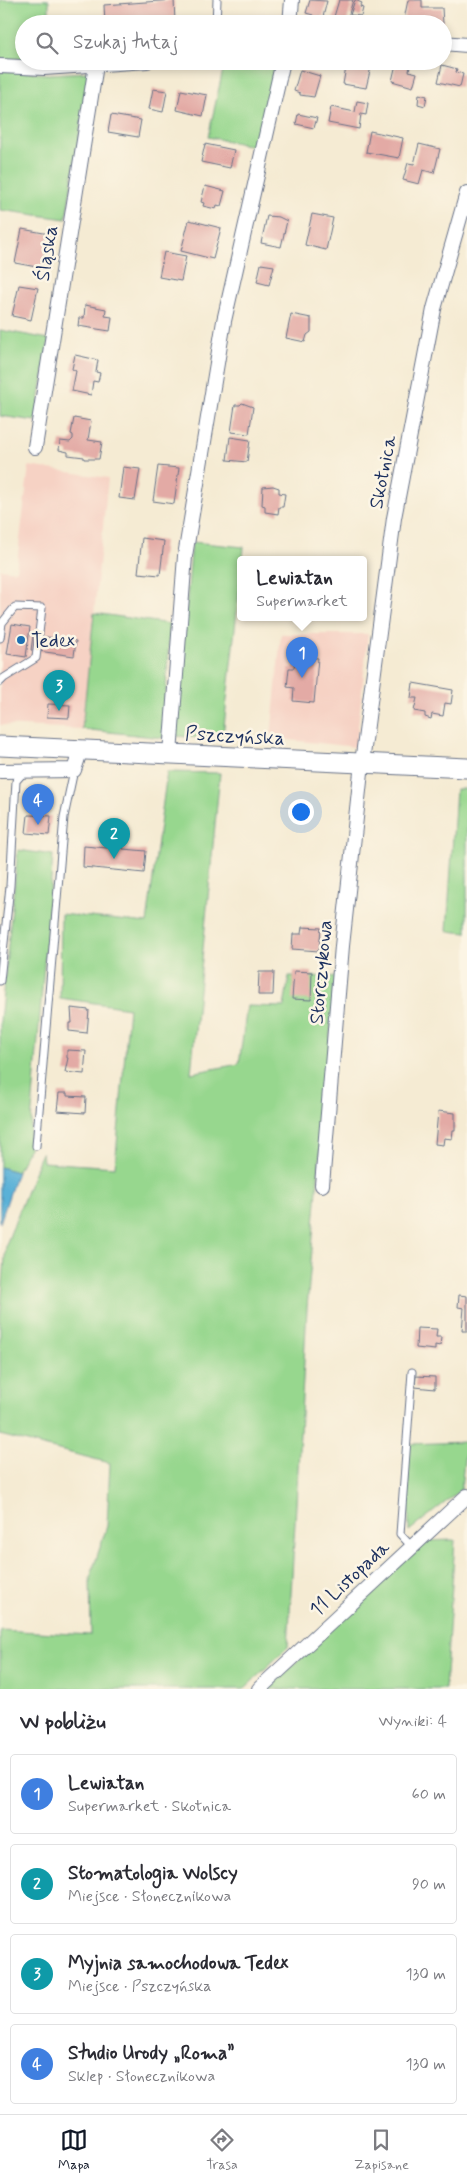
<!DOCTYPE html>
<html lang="pl">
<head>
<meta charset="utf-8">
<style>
	body { margin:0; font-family:Mynerve,sans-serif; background:#f2f2f3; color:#2b2b33 }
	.you { position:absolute; left:300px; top:811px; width:18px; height:18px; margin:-12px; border:4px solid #fff; border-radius:50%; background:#1a73e8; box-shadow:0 0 0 8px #1a73e833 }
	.badge { display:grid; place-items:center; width:32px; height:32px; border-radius:50%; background:#111827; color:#fff; font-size:16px; font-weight:700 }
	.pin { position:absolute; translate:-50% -41px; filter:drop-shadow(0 1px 2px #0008) }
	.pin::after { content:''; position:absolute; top:26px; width:18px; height:15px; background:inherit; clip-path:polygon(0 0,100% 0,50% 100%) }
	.popup { position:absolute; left:237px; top:556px; width:130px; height:65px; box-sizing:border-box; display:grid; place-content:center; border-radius:5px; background:#fff; filter:drop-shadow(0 1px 4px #0005); font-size:16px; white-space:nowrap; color:#7c7c81 }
	.popup b { font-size:19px; color:#2b2b33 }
	.popup::after { content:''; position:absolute; left:50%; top:100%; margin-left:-10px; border:10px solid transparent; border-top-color:#fff }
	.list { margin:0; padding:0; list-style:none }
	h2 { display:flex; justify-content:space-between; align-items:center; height:65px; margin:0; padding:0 20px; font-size:21px }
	h2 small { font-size:16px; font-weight:400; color:#7c7c81 }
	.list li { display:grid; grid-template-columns:32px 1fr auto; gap:15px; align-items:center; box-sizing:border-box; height:80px; margin:0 10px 10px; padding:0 10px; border:1px solid #e1e1e2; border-radius:5px }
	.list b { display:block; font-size:19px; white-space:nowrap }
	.list p { margin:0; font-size:16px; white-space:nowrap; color:#7c7c81 }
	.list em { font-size:16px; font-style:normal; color:#7c7c81 }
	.icon { flex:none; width:28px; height:28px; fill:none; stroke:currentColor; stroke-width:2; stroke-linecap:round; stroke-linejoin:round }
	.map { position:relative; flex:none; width:467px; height:1689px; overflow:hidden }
	.search { position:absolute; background:#fff; box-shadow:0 2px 8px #0003; left:15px; right:15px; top:15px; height:55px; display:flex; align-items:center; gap:12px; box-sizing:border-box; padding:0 18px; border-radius:28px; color:#7c7c81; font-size:19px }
	.sheet { height:425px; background:#fff }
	nav { display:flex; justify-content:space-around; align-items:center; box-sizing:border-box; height:70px; border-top:1px solid #e1e1e2; background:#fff; font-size:14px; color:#7c7c81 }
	nav a { display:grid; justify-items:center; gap:2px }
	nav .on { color:#111827 }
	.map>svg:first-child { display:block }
	.built { fill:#f6d2c4 }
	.green { fill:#97d78e; stroke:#598376 }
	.water { fill:#5ab1d7; stroke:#3a709a }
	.building { fill:#e3aaa5 }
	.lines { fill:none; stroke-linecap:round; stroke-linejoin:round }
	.lane-casing { stroke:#677187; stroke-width:9 }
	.street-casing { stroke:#677187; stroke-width:16 }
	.secondary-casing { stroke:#677187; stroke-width:21 }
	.lane { stroke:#fff; stroke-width:7 }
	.street { stroke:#fff; stroke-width:14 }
	.secondary { stroke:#fff; stroke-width:19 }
	.poi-dot { fill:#1f6fb2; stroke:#fcf5e5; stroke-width:2 }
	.labels { text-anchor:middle; stroke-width:5; stroke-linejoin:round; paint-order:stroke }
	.street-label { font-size:20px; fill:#1b2f5e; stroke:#fcf5e5 }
	.poi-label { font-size:20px; fill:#1b2f5e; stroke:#fcf5e5; text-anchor:start }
</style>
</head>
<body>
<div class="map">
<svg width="467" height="1689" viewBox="0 0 467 1689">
	<rect width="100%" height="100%" fill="#fcf5e5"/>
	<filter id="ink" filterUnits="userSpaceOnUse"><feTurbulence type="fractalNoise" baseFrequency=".02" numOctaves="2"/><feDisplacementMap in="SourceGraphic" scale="10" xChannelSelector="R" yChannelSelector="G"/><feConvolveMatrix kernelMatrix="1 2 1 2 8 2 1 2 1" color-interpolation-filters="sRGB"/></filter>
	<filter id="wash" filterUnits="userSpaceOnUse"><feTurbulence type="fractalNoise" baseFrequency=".0096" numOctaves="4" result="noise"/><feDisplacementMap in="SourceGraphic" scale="20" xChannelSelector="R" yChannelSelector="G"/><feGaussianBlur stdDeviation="1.12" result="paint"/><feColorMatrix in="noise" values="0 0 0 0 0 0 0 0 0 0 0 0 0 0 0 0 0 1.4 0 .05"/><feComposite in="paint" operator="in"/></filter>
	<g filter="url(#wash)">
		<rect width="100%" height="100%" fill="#f5ebd3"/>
		<g class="built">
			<path d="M29,466l79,12 -26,251 -82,-4v-156l16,2z"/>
			<path d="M281,634h87l-12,113 -85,-9z"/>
		</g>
		<g class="green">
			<path d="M0,0h49v24h-25v37l-24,-2z"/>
			<path d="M225,61h52l-19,86 -50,-10z"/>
			<path d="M0,70l48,4 41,-2 -23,147 -66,-9z"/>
			<path d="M0,330l49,9 -13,82 -36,-5z"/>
			<path d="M192,542l52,5 -1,12h-2v16l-18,160 -18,3 -30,-2z"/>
			<path d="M94,613l76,11 -7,114 -81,-9z"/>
			<path d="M167,772l53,1 -29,300 48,-9 8,-58 37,1 5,-31 46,1 -28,331 -19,339 -44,42h-244v-59l91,5 -1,-57 17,-52 3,-63 -110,-28v-113l6,-77 36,-93 1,10 72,5 14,-159 -69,-10 1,-84 86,9z"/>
			<path d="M456,789h11v144l-20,-2z"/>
			<path d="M18,850l35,5 -24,293 -12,24 -17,-5v-145z"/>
			<path d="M466,1442l-5,48 -52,41 -2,-87z"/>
			<path d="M455,1540l-10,149h-176l149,-148z"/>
		</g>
		<path class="water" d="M0,1167l17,5 -17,51z"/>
		<g id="blocks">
			<g class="building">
				<path d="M174,0l1,22 -70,2 -1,-19z"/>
				<path d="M310,0l17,1 -4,16 -5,-1 -1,4 -5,-1 1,-4 -7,-2z"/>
				<path d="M339,0h14l-7,24 -13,-4z"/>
				<path d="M355,0l7,3 -2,4 3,1 -2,8 -11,-1z"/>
				<path d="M408,0h14v8h20l1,16h-40z"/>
				<path d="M347,62l24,5 -5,21 -23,-4z"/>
				<path d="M396,64l14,3 -1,4 8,2 -4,14 -21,-6z"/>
				<path d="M442,65l15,4 -1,3 7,2 -3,13 -22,-5z"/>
				<path d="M300,70l20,6 -6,21 -14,-2v-2l-6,-2z"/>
				<path d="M153,89l14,2 -4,21 -14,-3z"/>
				<path d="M181,90l26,5 -4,21 -26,-6z"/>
				<path d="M419,94l8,2 -2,10 -7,-2z"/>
				<path d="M357,101l11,2 -2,12 -5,-1 -2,15 -31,-6 3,-16 24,5z"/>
				<path d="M298,114l19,4 -3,10 -18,-4z"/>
				<path d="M111,115l30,5 -3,17 -30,-5z"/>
				<path d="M370,131l33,7 -4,20 -33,-6z"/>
				<path d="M205,144l29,6 -4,18 -29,-6z"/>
				<path d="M419,144l21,5 -6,24 -11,-3 -4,14 -16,-4 5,-17 6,1z"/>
				<path d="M205,186l20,5 -4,15 -4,-1 -1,4 -13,-3 1,-3 -3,-1z"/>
				<path d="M312,214l21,4 -7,32 -21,-5z"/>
				<path d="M267,216l12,1 8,4 -6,26 -20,-4z"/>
				<path d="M189,220l32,8 -8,31 -32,-8z"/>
				<path d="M22,229l27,5 -7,34 -27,-5z"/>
				<path d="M164,252l22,4 -5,25 -22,-4z"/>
				<path d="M261,264l13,2 -5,19 -12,-3z"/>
				<path d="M19,285l19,3 -7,32 -19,-4z"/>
				<path d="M85,305l21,4 -1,7 7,1 -2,14 -32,-5 1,-8h5z"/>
				<path d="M291,314l20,4v14l-4,3 -2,7 -19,-4z"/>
				<path d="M75,355l23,5 -2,12 4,1 -2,9 -5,-1 -2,14 -19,-4 4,-20 -4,-2z"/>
				<path d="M242,403l11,4 -4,27 -18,-2 4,-27h5z"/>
				<path d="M74,418l17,3 -3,19 14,2 -3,17h-15v-2l-16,-2v-3l-9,-2 1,-9 10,1 3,-3v-4l-2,-1z"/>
				<path d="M230,437l20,3 -3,22 -20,-2z"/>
				<path d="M158,466l21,2 -5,36 -21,-3z"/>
				<path d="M123,467l17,2 -5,31 -16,-2z"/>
				<path d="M273,486l6,2v5l6,1 -2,13h-4l-1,7 -13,-2v-6l-3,-1 1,-18z"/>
				<path d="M142,538l22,3 -4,34 -22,-2z"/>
				<path d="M12,624l18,3 -4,30 -19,-3z"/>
				<path d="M33,635l43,6 -2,15 -43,-6z"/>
				<path d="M295,656l23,2 -4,45 -21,-2 1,-13 -7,-1 2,-19h5z"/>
				<path d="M413,683l40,7 -2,14 -6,-1 -2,13 -11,-2 -1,5 -6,-2v-4l-11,-2 3,-13h-6z"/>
				<path d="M48,704l22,1 -1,13 -22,-1z"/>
				<path d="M28,815l23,1 -2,19 -23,-2z"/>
				<path d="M108,844l15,1v4l23,2 -2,22 -61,-6 1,-21 23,2z"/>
				<path d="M302,927l19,1 -2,23 -27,-2 1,-15h8z"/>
				<path d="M294,971l18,1 -1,28 -19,-1z"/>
				<path d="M259,972h15l-1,23h-15z"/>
				<path d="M71,1008l18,2 -2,23 -18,-2v-8h3z"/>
				<path d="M67,1050l19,1 -2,23 -19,-2 3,-14h-1z"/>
				<path d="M59,1093h8v3l19,1 -1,16 -28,-2z"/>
				<path d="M438,1111l17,2v17h-2l-1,9 -8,-1 -1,7 -8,-1z"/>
				<path d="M459,1295l8,1v35h-5l2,-23 -6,-1z"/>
				<path d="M417,1328l20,1 -1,8h5l-1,9 -5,-1v5l-19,-2z"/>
				<path d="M416,1376l19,1v12l-20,-2z"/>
			</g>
		</g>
	</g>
	<g filter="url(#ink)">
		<use href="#blocks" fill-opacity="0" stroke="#677187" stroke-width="1"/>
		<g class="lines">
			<defs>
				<g id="lane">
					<path d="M216,24l1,-24"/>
					<path d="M0,638l2,-15 13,-16 27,1 -6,50 -32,20 -4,4"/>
					<path d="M0,981l10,-95 6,-105 7,-8"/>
					<path d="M36,1146l28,-329 10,-47"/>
					<path d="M412,1372l-12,162 12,13"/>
				</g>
				<g id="street">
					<path d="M290,24l2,-24"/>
					<path d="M443,43l24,2"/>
					<path d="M0,66l44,2 103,-7"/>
					<path d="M35,447l61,-382"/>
					<path d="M170,754l15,-198 39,-235 59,-260"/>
					<path d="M0,771l74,-1 7,-21"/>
					<path d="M322,1185l20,-239 20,-183 32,-245 40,-209 33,-116"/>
					<path d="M259,1689l208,-193"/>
				</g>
				<path id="secondary" d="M0,746l467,22"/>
			</defs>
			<use href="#lane" class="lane-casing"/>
			<use href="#street" class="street-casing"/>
			<use href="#secondary" class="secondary-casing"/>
			<use href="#lane" class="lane"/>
			<use href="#street" class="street"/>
			<use href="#secondary" class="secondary"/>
		</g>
	</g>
	<circle class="poi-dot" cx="21" cy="640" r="5"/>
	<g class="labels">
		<g class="street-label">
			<text transform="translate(46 253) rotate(-81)" y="7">Śląska</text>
			<text transform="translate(382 472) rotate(-79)" y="7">Skotnica</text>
			<text transform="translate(235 735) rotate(3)" y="7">Pszczyńska</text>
			<text transform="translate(320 972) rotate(-85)" y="7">Storczykowa</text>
			<text transform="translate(349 1578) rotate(-43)" y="7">11 Listopada</text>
		</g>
		<g class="poi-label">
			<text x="31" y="647">Tedex</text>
		</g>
	</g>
</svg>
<div class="you"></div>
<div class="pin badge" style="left:302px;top:678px;background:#3f7fe0">1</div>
<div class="popup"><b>Lewiatan</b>Supermarket</div>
<div class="pin badge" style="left:114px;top:859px;background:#0f9aa8">2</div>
<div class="pin badge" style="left:59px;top:711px;background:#0f9aa8">3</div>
<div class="pin badge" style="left:38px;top:825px;background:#3f7fe0">4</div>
<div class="search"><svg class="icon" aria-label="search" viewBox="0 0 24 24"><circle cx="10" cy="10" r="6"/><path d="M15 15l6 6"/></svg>Szukaj tutaj</div>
</div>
<section class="sheet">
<h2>W pobliżu<small>Wyniki: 4</small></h2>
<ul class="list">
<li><span class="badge" style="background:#3f7fe0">1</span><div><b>Lewiatan</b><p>Supermarket · Skotnica</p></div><em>60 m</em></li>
<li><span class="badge" style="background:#0f9aa8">2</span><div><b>Stomatologia Wolscy</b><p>Miejsce · Słonecznikowa</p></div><em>90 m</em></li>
<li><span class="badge" style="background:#0f9aa8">3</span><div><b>Myjnia samochodowa Tedex</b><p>Miejsce · Pszczyńska</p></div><em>130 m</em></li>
<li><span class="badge" style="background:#3f7fe0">4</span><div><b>Studio Urody „Roma”</b><p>Sklep · Słonecznikowa</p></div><em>130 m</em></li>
</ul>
</section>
<nav>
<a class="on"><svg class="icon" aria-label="map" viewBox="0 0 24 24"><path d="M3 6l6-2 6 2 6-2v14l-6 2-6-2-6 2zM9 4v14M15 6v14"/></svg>Mapa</a>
<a><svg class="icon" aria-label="directions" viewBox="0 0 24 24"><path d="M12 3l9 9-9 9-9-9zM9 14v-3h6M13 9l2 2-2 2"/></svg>Trasa</a>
<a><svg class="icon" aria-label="saved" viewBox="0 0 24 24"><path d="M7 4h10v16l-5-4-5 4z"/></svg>Zapisane</a>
</nav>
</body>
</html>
